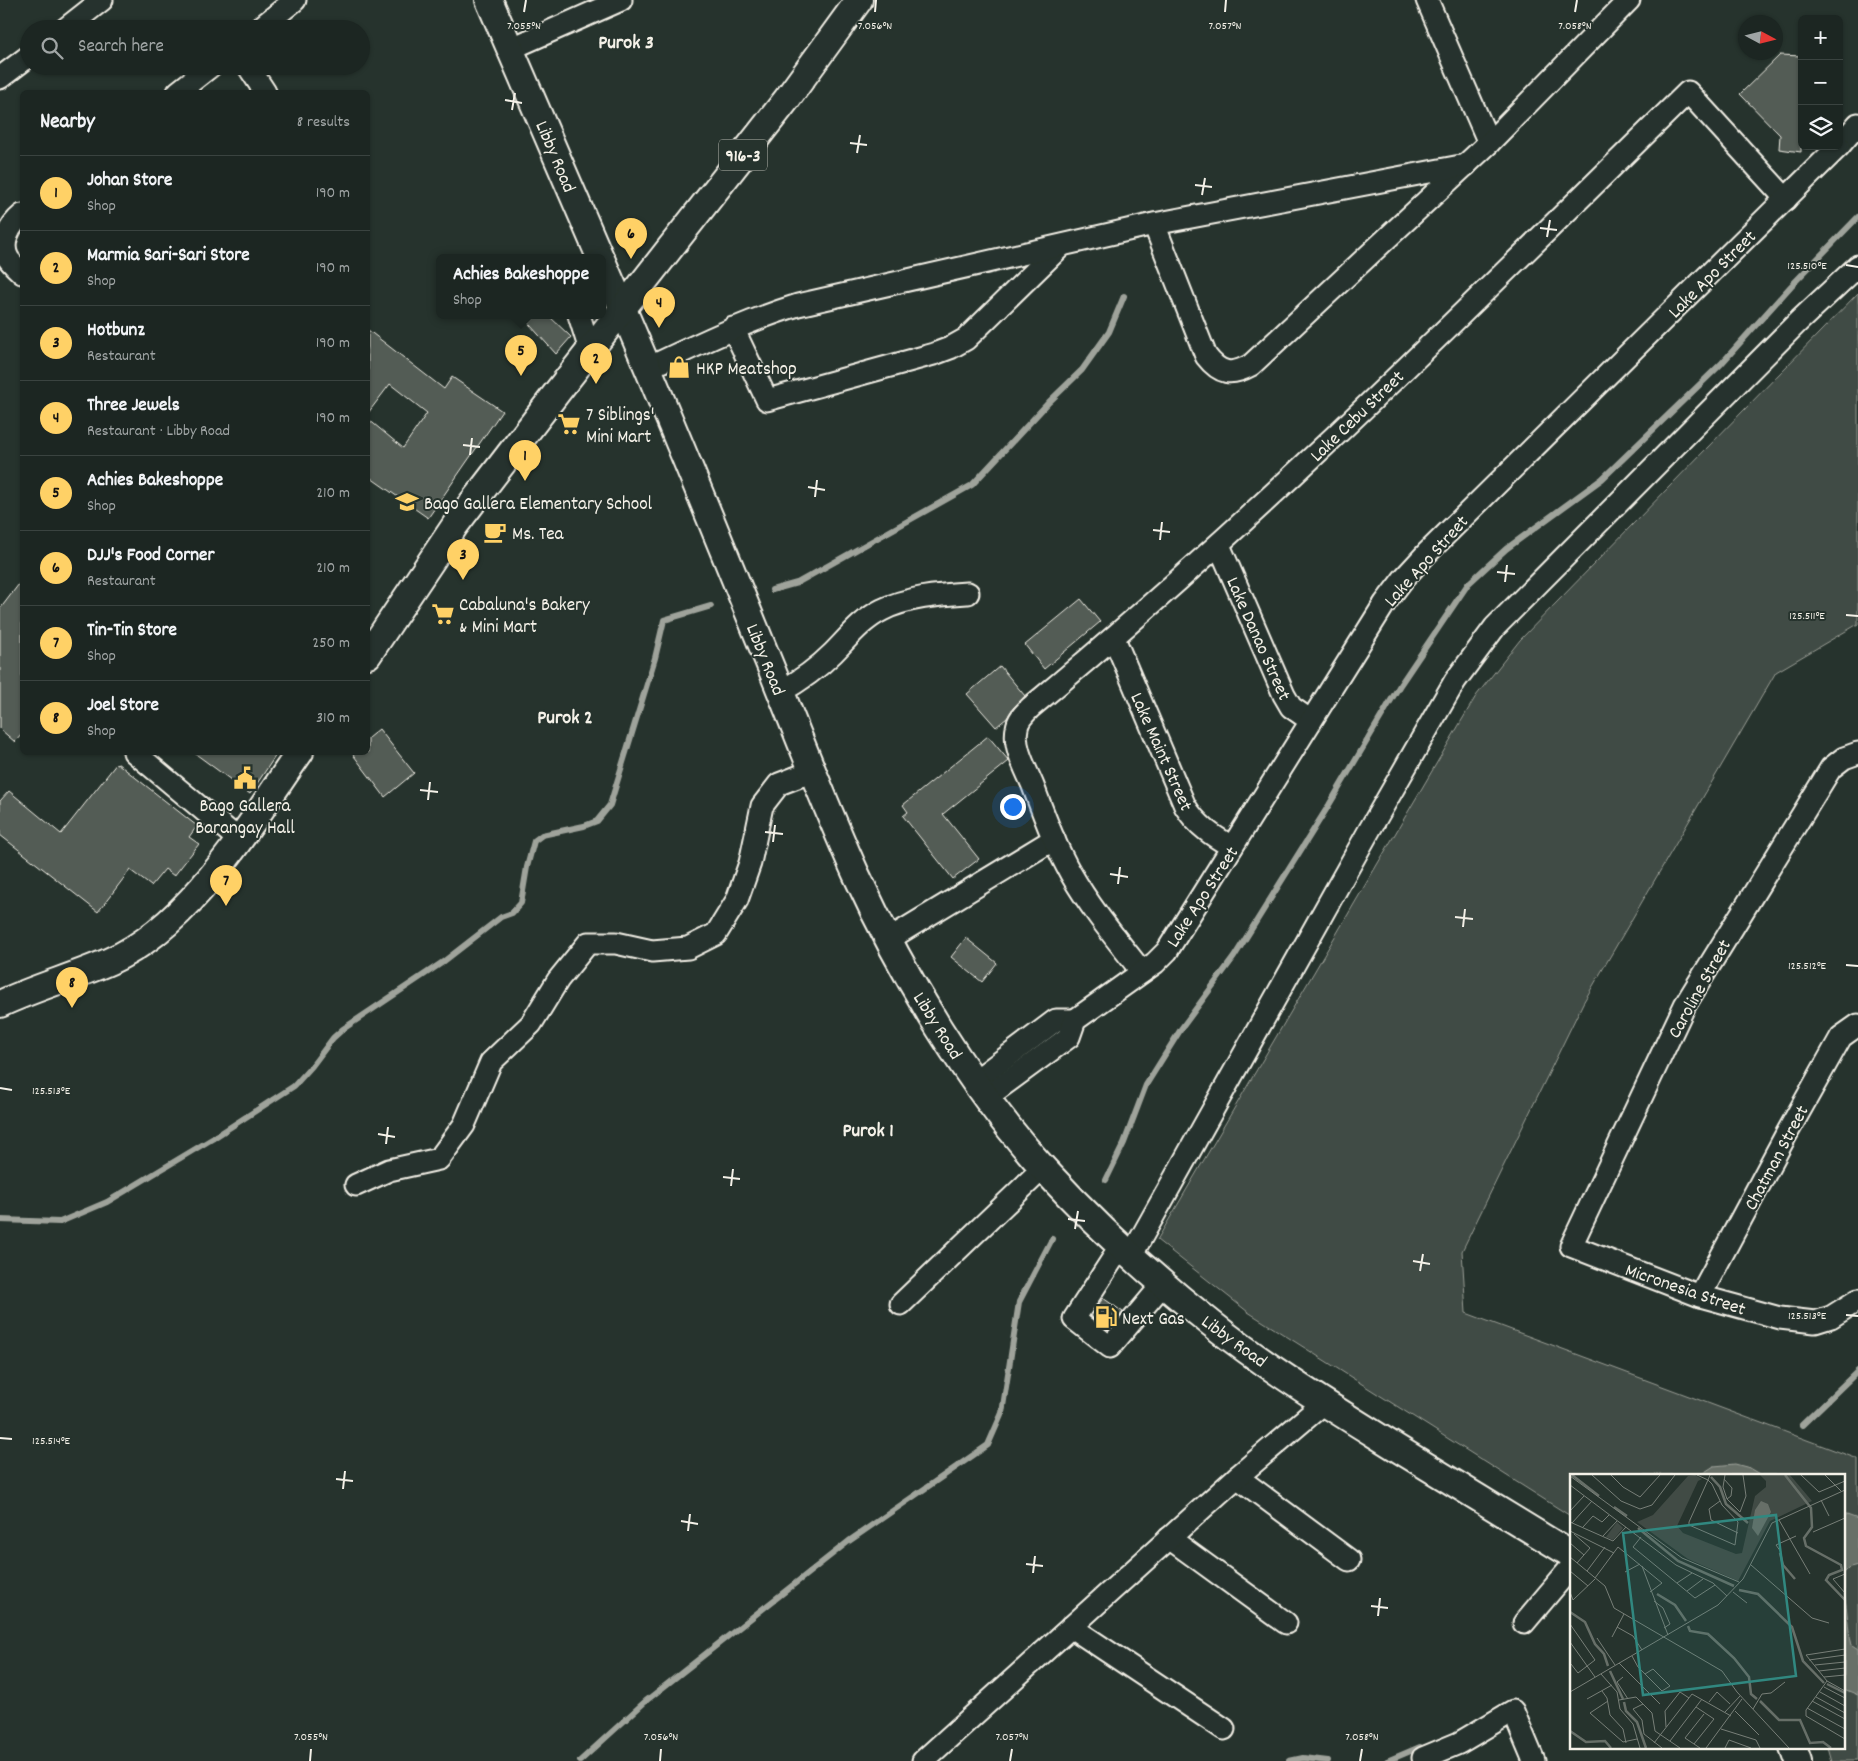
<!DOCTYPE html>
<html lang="en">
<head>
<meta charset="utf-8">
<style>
	body { margin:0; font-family:Dekko,sans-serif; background:#252e2a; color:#f1f3f6 }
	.controls { position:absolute; right:15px; top:15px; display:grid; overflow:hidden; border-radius:8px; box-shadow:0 1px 4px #0004 }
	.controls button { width:45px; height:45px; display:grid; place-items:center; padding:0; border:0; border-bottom:1px solid #3a4340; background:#1c2622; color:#f1f3f6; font:25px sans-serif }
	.compass { position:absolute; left:1738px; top:15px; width:45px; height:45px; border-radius:50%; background:#1c2622; box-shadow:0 1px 4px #0004; rotate:97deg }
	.you { position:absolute; left:1012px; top:806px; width:18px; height:18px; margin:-12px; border:4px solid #fff; border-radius:50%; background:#1a73e8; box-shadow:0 0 0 8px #1a73e833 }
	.badge { display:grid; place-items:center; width:32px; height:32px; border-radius:50%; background:#ffd166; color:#111; font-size:16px; font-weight:700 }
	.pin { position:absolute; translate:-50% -41px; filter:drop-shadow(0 1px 2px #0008) }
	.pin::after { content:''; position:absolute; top:26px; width:18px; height:15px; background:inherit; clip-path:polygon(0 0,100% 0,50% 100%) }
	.popup { position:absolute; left:436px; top:254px; width:170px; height:65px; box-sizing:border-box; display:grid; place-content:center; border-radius:8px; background:#1c2622; filter:drop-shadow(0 1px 4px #0005); font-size:16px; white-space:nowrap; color:#a0a5a5 }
	.popup b { font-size:19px; color:#f1f3f6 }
	.popup::after { content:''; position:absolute; left:50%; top:100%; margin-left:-10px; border:10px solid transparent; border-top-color:#1c2622 }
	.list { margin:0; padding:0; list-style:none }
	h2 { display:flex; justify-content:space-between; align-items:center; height:65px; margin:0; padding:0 20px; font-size:21px }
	h2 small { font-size:16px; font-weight:400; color:#a0a5a5 }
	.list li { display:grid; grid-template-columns:32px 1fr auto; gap:15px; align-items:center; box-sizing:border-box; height:75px; padding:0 20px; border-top:1px solid #3a4340 }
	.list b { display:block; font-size:19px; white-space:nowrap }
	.list p { margin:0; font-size:16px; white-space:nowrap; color:#a0a5a5 }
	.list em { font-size:16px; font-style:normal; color:#a0a5a5 }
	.icon { flex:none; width:28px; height:28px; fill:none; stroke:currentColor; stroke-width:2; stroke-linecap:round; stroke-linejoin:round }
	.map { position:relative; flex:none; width:1858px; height:1761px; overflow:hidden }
	.search { position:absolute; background:#1c2622; box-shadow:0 1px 4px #0004; left:20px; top:20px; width:350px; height:55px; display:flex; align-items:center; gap:12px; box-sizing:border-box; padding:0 18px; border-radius:28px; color:#a0a5a5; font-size:19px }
	.panel { position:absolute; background:#1c2622; box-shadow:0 1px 4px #0004; left:20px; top:90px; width:350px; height:665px; border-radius:8px }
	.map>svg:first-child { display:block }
	.green { fill:#414b45; stroke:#9a9e96 }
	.water { fill:#676f68; stroke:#9fa39b }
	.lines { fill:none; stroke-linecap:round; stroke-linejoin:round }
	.stream { stroke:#9fa39b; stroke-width:6 }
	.building { fill:#525c55; stroke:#f4f1e8 }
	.minor-casing { stroke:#f4f1e8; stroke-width:25 }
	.major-casing { stroke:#f4f1e8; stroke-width:30 }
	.minor { stroke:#26332d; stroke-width:21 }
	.major { stroke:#26332d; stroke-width:26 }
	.ticks { fill:none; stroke:#f4f1e8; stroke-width:2 }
	.labels { text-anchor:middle; stroke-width:4; stroke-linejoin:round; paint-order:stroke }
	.shield { fill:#26332d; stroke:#b6b8b0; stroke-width:1 }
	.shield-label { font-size:18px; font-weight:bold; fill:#f4f1e8 }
	.street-label { font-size:19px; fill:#f4f1e8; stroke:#26332d }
	.poi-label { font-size:19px; fill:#f4f1e8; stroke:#26332d; text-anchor:start }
	.neighbourhood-label { font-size:20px; font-weight:bold; fill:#f4f1e8; stroke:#26332d }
	.inset-river { fill:none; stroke:#676f68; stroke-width:2.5 }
	.inset-road { fill:none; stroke:#787f78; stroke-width:1 }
	.view { fill:#318880; fill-opacity:0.15; stroke:#318880; stroke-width:2.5 }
	.inset-edge { fill:none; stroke:#f4f1e8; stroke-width:2.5 }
	.ticks-label { font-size:12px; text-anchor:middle; fill:#f4f1e8; stroke:#26332d; stroke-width:4; stroke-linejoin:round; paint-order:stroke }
</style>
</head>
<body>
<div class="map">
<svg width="1858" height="1761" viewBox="0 0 1858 1761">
	<rect width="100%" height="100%" fill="#26332d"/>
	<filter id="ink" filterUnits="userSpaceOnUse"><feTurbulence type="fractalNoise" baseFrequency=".02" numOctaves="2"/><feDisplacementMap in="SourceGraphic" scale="10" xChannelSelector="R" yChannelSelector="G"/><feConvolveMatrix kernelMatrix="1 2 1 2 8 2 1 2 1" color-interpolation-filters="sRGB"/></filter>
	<g filter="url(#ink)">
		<path class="green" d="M1858,293v331l-82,48 -193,331 -121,248 4,62 392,146v302h-26l-4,-14h16v-272h-272v42l-324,-205 -91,-72 319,-544 44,-56z"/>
		<g class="water">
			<path d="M1735,1464l15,4 12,7h-62l14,-9z"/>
			<path d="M1844,1514l14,5v46l-8,2 -6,6z"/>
			<path d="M1844,1594c4,17 3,34 8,51l6,4v46l-14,-6z"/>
		</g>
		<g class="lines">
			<g class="stream">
				<path d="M772,590l25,-7 175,-98 77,-83 33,-32 27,-38 15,-36"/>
				<path d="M1106,1180l18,-37 22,-58 35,-56 53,-72 95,-152 71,-120 68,-101 38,-35 96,-70 119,-115 70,-78 67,-69"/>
				<path d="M0,1220l60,2 47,-20 105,-63 82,-53 18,-20 21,-28 10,-9 100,-67 58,-45 11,-4 9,-10 6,-36 7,-26 8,-6 42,-9 13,-5 13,-16 45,-147 9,-38 47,-14"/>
				<path d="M1802,1425l56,-54"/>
				<path d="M580,1761l67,-61 202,-159 139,-96 14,-32 17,-111 33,-63"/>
				<path d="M1289,1761l14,-3 25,3"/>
				<path d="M1387,1761l33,-14"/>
			</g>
		</g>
		<g class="building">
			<path d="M1780,55l22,1 -1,96 -22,-3 1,-14 -40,-41z"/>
			<path d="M521,315h27l23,22 -15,17z"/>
			<path d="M368,330l76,59 8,-12 50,34 -74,107 -60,-42v-57l35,29 24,-35 -37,-29 -22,29z"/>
			<path d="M22,580v154l-7,8 -15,-13v-120z"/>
			<path d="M1081,599l19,23 -56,47 -19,-24z"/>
			<path d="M1000,666l25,30 -12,12 -6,10 -11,9 -29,-33z"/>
			<path d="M379,729l35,44 -29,24 -34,-45h17v-14z"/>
			<path d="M988,736l21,25 -66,53 36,45 -26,20 -50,-63 5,-4 -5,-7z"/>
			<path d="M193,752h85l-28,42z"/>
			<path d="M117,763l80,63 -8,11 10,7 -25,32 -9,-7 -14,17 -21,-16 -32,42 -98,-77v-34l9,-10 52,43z"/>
			<path d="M966,938l31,25 -15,19 -31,-25z"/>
			<path d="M1103,1298l20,14 -15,18 -17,-14z"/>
		</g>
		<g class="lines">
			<defs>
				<g id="minor">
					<path d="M1427,0l62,143"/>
					<path d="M65,29l37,-29"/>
					<path d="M259,29l36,-29"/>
					<path d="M510,49l111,-49"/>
					<path d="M248,66l17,26"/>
					<path d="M0,78l29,-22"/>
					<path d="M178,92l33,-26"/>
					<path d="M1839,146l19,-22"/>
					<path d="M22,215c-12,10 -22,28 -14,43 4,6 10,11 14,15"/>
					<path d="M1154,224l52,132c14,18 25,20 45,9l238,-222 140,-143"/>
					<path d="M579,315l11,35"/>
					<path d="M733,328l34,72 167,-46 16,-6 16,-9 95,-93"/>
					<path d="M648,368c49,-23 98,-47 150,-63l356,-81 312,-59"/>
					<path d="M1219,545l65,150 7,12 20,14"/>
					<path d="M1114,638l71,168c12,20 28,30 47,41"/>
					<path d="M780,692c20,-11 37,-23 53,-39 15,-15 29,-33 49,-43 26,-13 57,-15 86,-17"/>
					<path d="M134,752l105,88"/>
					<path d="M1858,753l-14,5 -13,10 -146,237 -114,241 129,50 80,22 35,4 16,-5 27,-17"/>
					<path d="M889,939l165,-100"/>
					<path d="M1142,972c-25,-32 -51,-63 -71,-98 -16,-28 -27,-59 -38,-88 -7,-17 -20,-39 -16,-58 1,-9 8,-15 14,-21 231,-191 443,-405 657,-615l98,107"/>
					<path d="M975,1081l81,-61h19"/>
					<path d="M987,1097l82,-60 6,-17 80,-57 12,-12 218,-348 19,-25 23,-25 412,-407"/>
					<path d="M356,1185l33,-15 50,-11 25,-34 27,-63 40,-38 27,-44 30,-37h28l36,8 36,-3 28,-14 21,-34 13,-37 12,-57 17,-22 34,-13"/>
					<path d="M1121,1246l-47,73 36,28 53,-63"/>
					<path d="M1131,1256l239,-427 85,-148 40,-54 304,-306 59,-55"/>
					<path d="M1700,1296l86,-161 55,-98 17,-12"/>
					<path d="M901,1304l142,-136"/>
					<path d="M1237,1477l112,83"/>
					<path d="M1169,1538l117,85"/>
					<path d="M1524,1623l48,-57"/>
					<path d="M1071,1627l153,102"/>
					<path d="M1423,1758l36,-15 54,-32 21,50"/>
					<path d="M923,1761l314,-284 87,-74"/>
				</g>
				<g id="major">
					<path d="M489,0l111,257"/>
					<path d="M602,261c61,139 117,279 174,419 26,65 51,130 80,194 47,102 113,213 189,296 51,56 107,107 167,154 59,47 124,86 188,126 57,35 115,70 172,105"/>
					<path d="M368,655l88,-131 102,-133 229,-292 72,-99"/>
					<path d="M0,1004c36,-17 74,-27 110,-43 82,-36 140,-138 190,-209"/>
					<path d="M1793,1747l5,14"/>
				</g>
			</defs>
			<use href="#minor" class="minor-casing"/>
			<use href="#major" class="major-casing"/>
			<use href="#minor" class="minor"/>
			<use href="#major" class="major"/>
		</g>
	</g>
	<path class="ticks" d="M524,12l2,-12M875,12l1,-12M1225,12l1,-12M1575,12l2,-12M505,100l17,3M512,110l3,-17M850,143l17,2M857,153l3,-18M1195,185l17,2M1202,195l3,-17M1540,228l17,2M1547,237l3,-17M1846,265l12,2M463,445l17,2M470,455l2,-17M808,487l17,3M815,497l2,-17M1153,530l17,2M1160,540l2,-18M1497,572l18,2M1505,582l2,-17M1846,615l12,1M420,790l18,2M428,800l2,-18M765,832l18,2M773,842l2,-17M1110,874l18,3M1118,884l2,-17M1455,917l18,2M1463,927l2,-18M1846,965l12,1M0,1088l12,2M378,1134l17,3M386,1144l2,-17M723,1177l17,2M731,1186l2,-17M1068,1219l17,2M1075,1229l3,-18M1413,1261l17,3M1420,1271l3,-17M1846,1315l12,1M0,1438l12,1M336,1479l17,2M343,1489l2,-18M681,1521l17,3M688,1531l2,-17M1026,1564l17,2M1033,1573l2,-17M1371,1606l17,2M1378,1616l2,-18M310,1761l1,-12M660,1761l1,-12M1010,1761l2,-12M1360,1761l2,-12"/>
	<defs>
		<symbol id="shop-bare" viewBox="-9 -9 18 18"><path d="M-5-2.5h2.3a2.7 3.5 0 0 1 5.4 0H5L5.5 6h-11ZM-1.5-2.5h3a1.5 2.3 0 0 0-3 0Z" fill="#ffd166" stroke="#26332d" stroke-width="2.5" paint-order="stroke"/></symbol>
		<symbol id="supermarket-bare" viewBox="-9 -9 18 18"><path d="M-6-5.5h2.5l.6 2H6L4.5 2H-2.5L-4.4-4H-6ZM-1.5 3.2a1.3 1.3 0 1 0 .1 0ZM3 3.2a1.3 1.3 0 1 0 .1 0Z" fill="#ffd166" stroke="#26332d" stroke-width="2.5" paint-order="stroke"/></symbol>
		<symbol id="school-bare" viewBox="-9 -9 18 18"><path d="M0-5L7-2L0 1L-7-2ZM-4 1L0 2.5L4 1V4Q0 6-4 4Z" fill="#ffd166" stroke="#26332d" stroke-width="2.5" paint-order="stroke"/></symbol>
		<symbol id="cafe-bare" viewBox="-9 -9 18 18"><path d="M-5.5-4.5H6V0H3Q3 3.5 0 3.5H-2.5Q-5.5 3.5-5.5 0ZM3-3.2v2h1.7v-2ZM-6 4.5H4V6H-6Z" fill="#ffd166" stroke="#26332d" stroke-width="2.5" paint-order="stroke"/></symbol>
		<symbol id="civic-bare" viewBox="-9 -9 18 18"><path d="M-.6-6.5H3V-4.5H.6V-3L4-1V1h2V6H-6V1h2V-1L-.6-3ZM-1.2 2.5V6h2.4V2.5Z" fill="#ffd166" stroke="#26332d" stroke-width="2.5" paint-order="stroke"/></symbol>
		<symbol id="fuel-bare" viewBox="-9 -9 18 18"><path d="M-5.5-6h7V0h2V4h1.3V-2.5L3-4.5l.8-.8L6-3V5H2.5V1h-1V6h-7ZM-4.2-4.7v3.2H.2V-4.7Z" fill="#ffd166" stroke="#26332d" stroke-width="2.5" paint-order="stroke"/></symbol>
	</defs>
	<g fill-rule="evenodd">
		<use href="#shop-bare" x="663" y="351" width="32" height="32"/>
		<use href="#supermarket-bare" x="553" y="408" width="32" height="32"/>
		<use href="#school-bare" x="391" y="486" width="32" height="32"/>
		<use href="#cafe-bare" x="479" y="516" width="32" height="32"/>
		<use href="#supermarket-bare" x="427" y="598" width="32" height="32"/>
		<use href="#civic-bare" x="229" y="762" width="32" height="32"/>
		<use href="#fuel-bare" x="1090" y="1301" width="32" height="32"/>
	</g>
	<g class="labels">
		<rect class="shield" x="719" y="139.5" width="48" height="31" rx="4"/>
		<g class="shield-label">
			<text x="743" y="161">916-3</text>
		</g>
		<g class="street-label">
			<text transform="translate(557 156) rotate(67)" y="7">Libby Road</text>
			<text transform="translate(1711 273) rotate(-45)" y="7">Lake Apo Street</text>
			<text transform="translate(1356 415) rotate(-44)" y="7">Lake Cebu Street</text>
			<text transform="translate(1425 560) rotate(-48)" y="7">Lake Apo Street</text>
			<text transform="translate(1260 638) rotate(66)" y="7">Lake Danao Street</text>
			<text transform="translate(767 659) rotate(68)" y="7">Libby Road</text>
			<text transform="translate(1163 751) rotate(66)" y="7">Lake Maint Street</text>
			<text transform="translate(1201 896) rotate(-57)" y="7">Lake Apo Street</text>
			<text transform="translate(1698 988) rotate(-61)" y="7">Caroline Street</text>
			<text transform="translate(939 1025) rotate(58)" y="7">Libby Road</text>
			<text transform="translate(1775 1157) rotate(-62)" y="7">Chatman Street</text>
			<text transform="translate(1686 1288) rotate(19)" y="7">Micronesia Street</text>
			<text transform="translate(1235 1340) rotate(36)" y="7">Libby Road</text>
		</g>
		<g class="poi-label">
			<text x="696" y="374">HKP Meatshop</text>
			<text x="586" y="420">7 Siblings'<tspan x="586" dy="22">Mini Mart</tspan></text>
			<text x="424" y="509">Bago Gallera Elementary School</text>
			<text x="512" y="539">Ms. Tea</text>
			<text x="459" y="610">Cabaluna's Bakery<tspan x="459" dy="22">&amp; Mini Mart</tspan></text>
			<text x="245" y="811" text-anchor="middle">Bago Gallera<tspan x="245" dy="22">Barangay Hall</tspan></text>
			<text x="1122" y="1324">Next Gas</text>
		</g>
		<g class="neighbourhood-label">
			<text x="626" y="48">Purok 3</text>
			<text x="565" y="723">Purok 2</text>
			<text x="868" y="1136">Purok 1</text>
		</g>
	</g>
	<g transform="translate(1570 1474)">
		<rect width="275" height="275" fill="#26332d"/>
		<path d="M125,1l7,4 -4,2 -21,45 6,7 53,21 6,-1 13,-57 11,-9v-6l-6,-6h30l22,26 -42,20 -32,60 -50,-22 -51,-37 16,-7 35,-39zM47,48l6,6 -10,12 -7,-3z" fill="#414b45"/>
		<path d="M191,27l7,3 3,8 -13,24 -6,-8 3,-18z" fill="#676f68"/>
		<path class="inset-river" d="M2,1l27,21M215,1l26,33 1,19 -8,11 2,8 35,19 1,5 -13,5 -3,5 19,20M141,3l9,10 6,17 22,19M44,33l13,9M68,54l40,33 56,25M210,79l3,12 12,14M169,116l19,4 34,33 11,34 21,22M87,120l18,11 11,16M0,138l15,10 10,22 9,10 4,12M118,152l2,5 18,3 26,24 15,19 2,17 6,5M40,197l13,28M257,210l18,9M190,227l19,19h21l10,23 13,-1 8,6M54,228l2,9 11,11 9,26M0,257l16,11 19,-1 6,7"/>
		<path class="inset-road" d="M22,1l29,26 19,8 12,-4 23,-30M41,1l12,12 17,10 20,-22M127,1l11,5 4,4 10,21 16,17 -3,23 -46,-20v-3l19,-42 2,-5M155,1l-2,12 4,12 13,13 6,-16 -3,-21M231,1l18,17 26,-11M255,1l16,16M0,2l112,82 57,24M154,5l8,9 -1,8 -4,3M0,11l106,80 37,18 14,13M251,26l8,16M150,27l-11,8 2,11 27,13M0,37l14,-15M209,46l31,54M0,48l43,19 13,-14M2,49l20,-22M13,53l10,-11 9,6 7,-7M0,57l44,22M243,58l32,-14M4,60l16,14 -13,15M33,62l14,-15M71,63l-8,10 62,51 20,-13M0,69l14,12M211,78l-5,-7 20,-9M0,83l35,29 9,22 108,63 15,21 52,56M181,91l61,53 17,5M72,92l26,69M0,97l18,15M17,97l18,-24M55,98l15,-8M275,100l-12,5 12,14M25,104l23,-31 44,36 -12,9M107,109l15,-10M117,117l16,-12M0,118l3,8 22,-21M163,118l14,11M84,127l9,7 7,16 -6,4M0,150l25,36 -17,13 -7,-9M47,153l16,9 9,14M42,163l12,-23M27,164l18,27M0,168l25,35M275,175l-39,6 21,26 18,10M62,182l6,11 24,24 8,-5 -17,-17 -8,5M239,186l36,-5M49,189l41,41M245,191l30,-3M249,197l26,-3M31,200l16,18 3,17 13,15 7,24M53,203l-6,5 11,17M254,203l21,-2M257,207l-21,29v6l39,23M254,213l21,11M32,217l5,7 3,17 13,14 3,14M0,218l148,-87 25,-26 29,-56 73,-33M250,218l25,14M246,223l29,16M17,225l25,-14M49,226l17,-3 16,16 3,18 25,17M38,227l-18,12 33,29 14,-3M242,227l33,18M139,228l8,-10 13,12M73,230l-10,5 9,11 2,14 18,14M237,234l38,21M183,235l9,-15 9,-1 14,-11M165,237l24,24M155,238l15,-16M96,253l-1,-16 15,-19 9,6M151,255l35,11 4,8M100,267l32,-42M84,269l38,-49 39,22M124,270l20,-25 -18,-12M130,274l-15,-10 19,-24M136,274l36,-49M155,274l4,-8 22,8"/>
		<path class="view" d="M206,41l20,161 -153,19 -20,-162z"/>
		<rect width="275" height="275" class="inset-edge"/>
	</g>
	<g class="ticks-label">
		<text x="524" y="29">7.055°N</text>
		<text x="875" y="29">7.056°N</text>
		<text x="1225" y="29">7.057°N</text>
		<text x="1575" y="29">7.058°N</text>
		<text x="1807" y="269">125.510°E</text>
		<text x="1807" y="619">125.511°E</text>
		<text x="1807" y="969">125.512°E</text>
		<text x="51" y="1094">125.513°E</text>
		<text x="1807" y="1319">125.513°E</text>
		<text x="51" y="1444">125.514°E</text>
		<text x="311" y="1740">7.055°N</text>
		<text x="661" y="1740">7.056°N</text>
		<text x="1012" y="1740">7.057°N</text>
		<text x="1362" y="1740">7.058°N</text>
	</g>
</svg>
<div class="controls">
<button>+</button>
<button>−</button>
<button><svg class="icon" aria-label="layers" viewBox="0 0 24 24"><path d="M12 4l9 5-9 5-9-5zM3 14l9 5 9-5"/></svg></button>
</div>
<svg class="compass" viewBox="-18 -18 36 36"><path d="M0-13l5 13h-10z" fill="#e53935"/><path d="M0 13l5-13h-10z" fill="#a0a5a5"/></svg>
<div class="you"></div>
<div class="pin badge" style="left:525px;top:481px">1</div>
<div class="pin badge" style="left:596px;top:384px">2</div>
<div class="pin badge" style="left:463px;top:580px">3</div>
<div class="pin badge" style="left:659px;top:328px">4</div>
<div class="pin badge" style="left:521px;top:376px">5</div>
<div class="popup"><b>Achies Bakeshoppe</b>Shop</div>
<div class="pin badge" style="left:631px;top:259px">6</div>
<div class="pin badge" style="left:226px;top:906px">7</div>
<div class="pin badge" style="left:72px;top:1008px">8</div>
<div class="search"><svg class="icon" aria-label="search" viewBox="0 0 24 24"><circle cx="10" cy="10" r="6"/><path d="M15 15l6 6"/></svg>Search here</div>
<section class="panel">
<h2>Nearby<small>8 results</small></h2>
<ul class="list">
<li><span class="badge">1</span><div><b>Johan Store</b><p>Shop</p></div><em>190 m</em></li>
<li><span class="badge">2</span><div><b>Marmia Sari-Sari Store</b><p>Shop</p></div><em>190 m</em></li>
<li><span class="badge">3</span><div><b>Hotbunz</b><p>Restaurant</p></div><em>190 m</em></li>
<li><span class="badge">4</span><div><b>Three Jewels</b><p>Restaurant · Libby Road</p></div><em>190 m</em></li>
<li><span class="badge">5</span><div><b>Achies Bakeshoppe</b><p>Shop</p></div><em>210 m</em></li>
<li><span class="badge">6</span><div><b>DJJ's Food Corner</b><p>Restaurant</p></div><em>210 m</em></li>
<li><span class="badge">7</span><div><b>Tin-Tin Store</b><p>Shop</p></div><em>250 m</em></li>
<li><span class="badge">8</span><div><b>Joel Store</b><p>Shop</p></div><em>310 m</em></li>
</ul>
</section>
</div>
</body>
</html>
